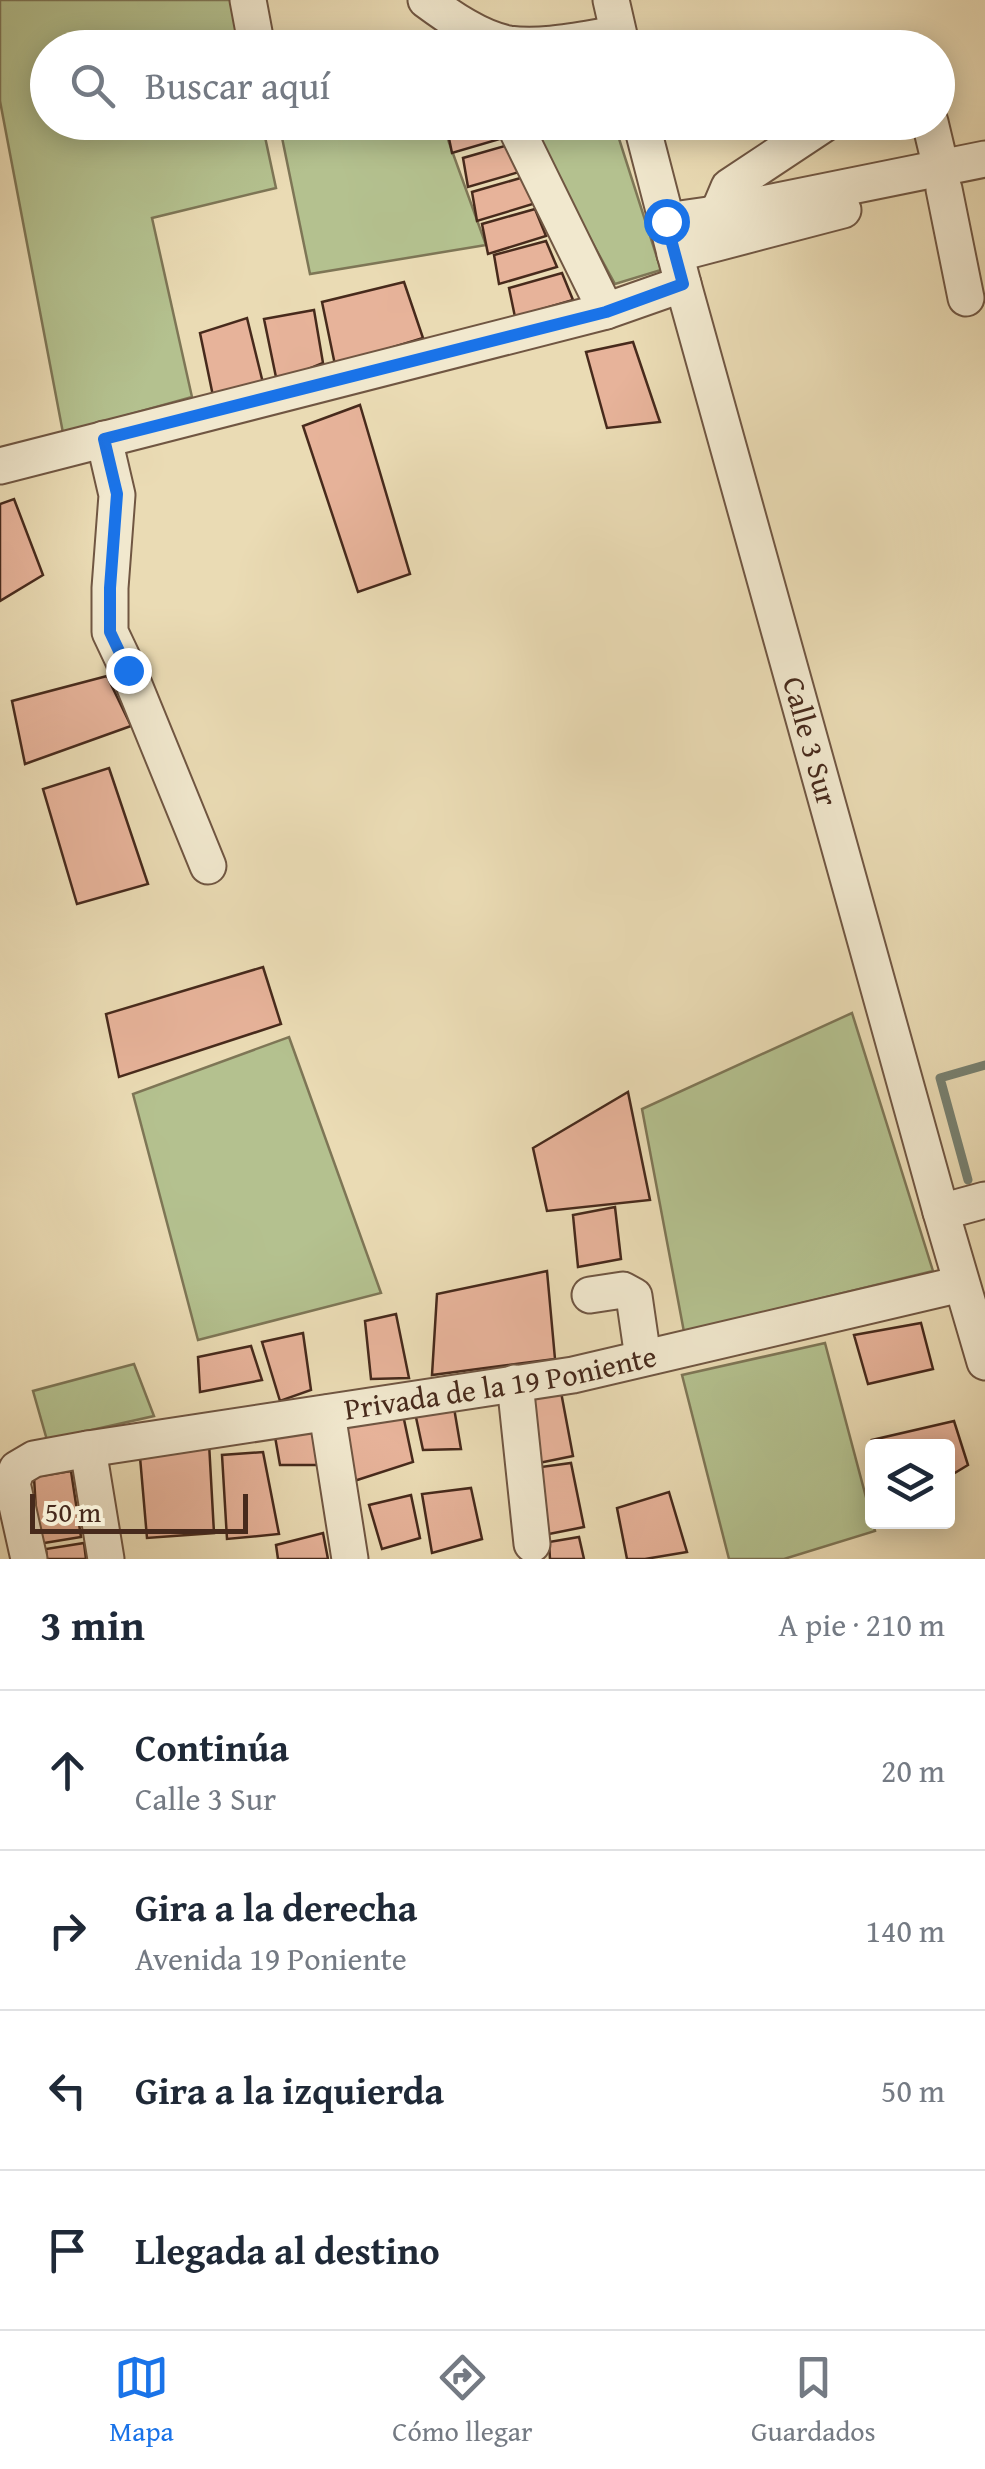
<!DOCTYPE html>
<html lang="es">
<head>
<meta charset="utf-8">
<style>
	body { margin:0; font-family:"Gentium Book Plus",serif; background:#f6f6f7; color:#1f2937 }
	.controls { position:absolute; right:30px; bottom:30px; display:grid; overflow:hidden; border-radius:10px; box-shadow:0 5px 25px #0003 }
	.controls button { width:90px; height:90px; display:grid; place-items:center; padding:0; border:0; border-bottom:2px solid #e0e1e3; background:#fff; color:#1f2937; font:50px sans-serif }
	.scale { position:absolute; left:30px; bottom:25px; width:218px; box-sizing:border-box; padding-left:10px; border:5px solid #472a1c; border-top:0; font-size:28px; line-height:35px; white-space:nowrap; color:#472a1c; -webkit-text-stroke:8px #f1e8ce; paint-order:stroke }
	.stop { position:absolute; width:30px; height:30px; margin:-22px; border:8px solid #1a73e8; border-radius:50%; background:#fff }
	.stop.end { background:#1a73e8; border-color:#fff; box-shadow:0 2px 10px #0008 }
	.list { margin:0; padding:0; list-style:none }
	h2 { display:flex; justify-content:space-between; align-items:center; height:130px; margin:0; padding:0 40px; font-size:42px }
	h2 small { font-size:32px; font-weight:400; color:#747a83 }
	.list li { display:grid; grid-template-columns:65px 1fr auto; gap:30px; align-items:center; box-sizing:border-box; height:160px; padding:0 40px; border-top:2px solid #e0e1e3 }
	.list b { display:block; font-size:38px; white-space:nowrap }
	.list p { margin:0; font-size:32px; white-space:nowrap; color:#747a83 }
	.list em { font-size:32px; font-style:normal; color:#747a83 }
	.icon { flex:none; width:55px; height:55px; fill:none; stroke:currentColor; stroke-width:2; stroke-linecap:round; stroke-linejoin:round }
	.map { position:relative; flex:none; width:985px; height:1559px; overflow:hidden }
	.search { position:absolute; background:#fff; box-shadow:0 5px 25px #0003; left:30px; right:30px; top:30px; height:110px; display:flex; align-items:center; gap:25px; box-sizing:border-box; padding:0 35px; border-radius:55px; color:#747a83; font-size:38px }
	.sheet { height:770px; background:#fff }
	nav { display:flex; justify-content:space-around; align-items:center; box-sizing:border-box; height:140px; border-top:2px solid #e0e1e3; background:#fff; font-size:28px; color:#747a83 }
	nav a { display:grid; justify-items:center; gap:5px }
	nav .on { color:#1a73e8 }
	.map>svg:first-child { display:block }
	.green { fill:#b4c18f; stroke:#7e7656; stroke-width:2.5 }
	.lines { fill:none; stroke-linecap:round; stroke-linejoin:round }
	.stream { stroke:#788171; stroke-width:9 }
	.building { fill:#e7b39a; stroke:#472a1c; stroke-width:2.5 }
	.minor-casing { stroke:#705642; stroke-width:39 }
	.minor { stroke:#f1e8ce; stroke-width:35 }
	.route { stroke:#1a73e8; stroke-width:12 }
	.labels { text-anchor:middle; stroke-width:8; stroke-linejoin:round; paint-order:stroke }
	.street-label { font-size:30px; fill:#472a1c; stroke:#f1e8ce }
</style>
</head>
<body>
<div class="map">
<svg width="985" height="1559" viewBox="0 0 985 1559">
	<rect width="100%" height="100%" fill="#eadbb4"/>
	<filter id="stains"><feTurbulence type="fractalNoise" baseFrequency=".002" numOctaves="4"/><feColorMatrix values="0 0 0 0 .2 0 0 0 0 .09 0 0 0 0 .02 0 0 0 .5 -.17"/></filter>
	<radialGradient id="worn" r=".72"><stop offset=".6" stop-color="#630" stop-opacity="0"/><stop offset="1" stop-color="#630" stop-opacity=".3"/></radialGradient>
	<g class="green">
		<path d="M0,0h236l10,47 -198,1v74l214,1 14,65 -124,30 40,179 -129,36 -63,-332z"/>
		<path d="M279,123h163l44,122 -176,29z"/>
		<path d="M527,123h87l47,147 -46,14z"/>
		<path d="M852,1013l81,258 -249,61 -42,-223z"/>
		<path d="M289,1037l92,256 -183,47 -65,-246z"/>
		<path d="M825,1343l50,188 -91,28h-55l-47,-184z"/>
		<path d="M134,1364l20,52 -107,24 -14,-49z"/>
	</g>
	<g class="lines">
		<path class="stream" d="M968,1180l-28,-102 45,-13"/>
	</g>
	<g class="building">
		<path d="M453,122h51l6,14 -58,17 -6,-29z"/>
		<path d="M515,143l11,27 -58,17 -5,-29z"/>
		<path d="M524,177l12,26 -59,18 -5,-29z"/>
		<path d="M535,209l11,27 -58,18 -6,-30z"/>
		<path d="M546,241l11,26 -58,17 -5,-29z"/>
		<path d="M562,273l11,27 -58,17 -6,-29z"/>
		<path d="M404,282l19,56 -88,27 -13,-63z"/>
		<path d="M314,310l9,53 -46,19 -13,-63z"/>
		<path d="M247,318l16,65 -50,13 -13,-63z"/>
		<path d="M633,342l27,80 -53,6 -21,-76z"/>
		<path d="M360,405l50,169 -52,18 -55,-166z"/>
		<path d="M14,499l29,76 -43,26v-97z"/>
		<path d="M107,676l24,50 -106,38 -13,-63z"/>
		<path d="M109,768l39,116 -71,20 -34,-115z"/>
		<path d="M263,967l18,57 -162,53 -13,-63z"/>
		<path d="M628,1092l22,108 -103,11 -14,-63z"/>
		<path d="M615,1207l6,52 -43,8 -5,-52z"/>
		<path d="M547,1271l8,88 -123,16 5,-81z"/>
		<path d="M396,1314l13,64 -38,1 -6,-58z"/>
		<path d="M921,1323l12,46 -65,15 -14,-49z"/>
		<path d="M303,1333l8,57 -31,11 -18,-59z"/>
		<path d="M251,1346l11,34 -62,12 -2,-35z"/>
		<path d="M561,1392l12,64 -39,8 -4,-67z"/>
		<path d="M453,1402l8,47 -38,1 -9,-42z"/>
		<path d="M402,1410l11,52 -65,21 -4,-61z"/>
		<path d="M954,1421l14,44 -20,12v-31h-74l-2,-6z"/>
		<path d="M314,1424l5,41h-39l-6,-34z"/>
		<path d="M209,1443l5,90 -67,5 -7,-81z"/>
		<path d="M263,1452l16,82 -52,5 -5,-84z"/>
		<path d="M571,1463l13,64 -40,8 -3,-68z"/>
		<path d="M71,1471l10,66 -43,7 -4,-67z"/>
		<path d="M471,1488l11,51 -50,14 -10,-59z"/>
		<path d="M669,1492l18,60 -42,7h-18l-10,-51z"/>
		<path d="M411,1495l9,43 -38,11 -13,-44z"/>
		<path d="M323,1533l5,26h-50l-2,-14z"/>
		<path d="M579,1537l5,22h-34l-1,-17z"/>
		<path d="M84,1543l2,16h-39l-1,-10z"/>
	</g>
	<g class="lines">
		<defs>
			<g id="minor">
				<path d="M248,0l9,48"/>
				<path d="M426,0c23,17 54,39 83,44 34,5 75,-5 109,-10"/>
				<path d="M611,0l11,48"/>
				<path d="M513,122l93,189"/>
				<path id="s1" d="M641,122l42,162 258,928 44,150"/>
				<path d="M930,122l11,46"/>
				<path d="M944,189l22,109"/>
				<path d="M718,213l11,-26 98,-65"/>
				<path d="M666,221l42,-6 277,-56"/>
				<path d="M675,254l168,-44"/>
				<path d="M104,439l13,56 -7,93v44l18,38 80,196"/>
				<path d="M0,466l606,-155 77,-27"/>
				<path d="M941,1212l44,-12"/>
				<path d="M590,1295l33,-5 11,6 9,62"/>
				<path d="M515,1383l17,161"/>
				<path d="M327,1413l23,146"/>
				<path d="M88,1449l18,110"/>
				<path id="s2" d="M29,1559l-17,-76 5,-14 17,-10 54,-10 485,-74 388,-91"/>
			</g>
		</defs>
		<use href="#minor" class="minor-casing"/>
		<use href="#minor" class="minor"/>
	</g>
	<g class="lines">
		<path class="route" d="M128,670l-18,-38v-44l7,-94 -13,-55 502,-127 77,-28 -17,-63"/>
	</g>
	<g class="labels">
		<g class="street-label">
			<text dy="10" stroke="none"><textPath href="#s1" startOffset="642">Calle 3 Sur</textPath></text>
			<text dy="10" stroke="none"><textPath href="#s2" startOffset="585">Privada de la 19 Poniente</textPath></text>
		</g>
	</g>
	<rect width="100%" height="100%" filter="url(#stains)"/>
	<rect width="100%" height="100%" fill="url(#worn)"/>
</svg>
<div class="controls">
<button><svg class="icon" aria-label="layers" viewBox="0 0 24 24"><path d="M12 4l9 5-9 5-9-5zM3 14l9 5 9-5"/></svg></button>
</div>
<div class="scale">50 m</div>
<div class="stop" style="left:666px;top:221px"></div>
<div class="stop end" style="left:128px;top:670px"></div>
<div class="search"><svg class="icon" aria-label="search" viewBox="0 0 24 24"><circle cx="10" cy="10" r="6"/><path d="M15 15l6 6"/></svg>Buscar aquí</div>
</div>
<section class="sheet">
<h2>3 min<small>A pie · 210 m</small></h2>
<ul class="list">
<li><svg class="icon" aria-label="ahead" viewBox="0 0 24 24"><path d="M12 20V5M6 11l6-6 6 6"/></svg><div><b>Continúa</b><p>Calle 3 Sur</p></div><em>20 m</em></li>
<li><svg class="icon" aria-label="right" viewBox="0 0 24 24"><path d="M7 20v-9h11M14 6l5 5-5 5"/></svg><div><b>Gira a la derecha</b><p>Avenida 19 Poniente</p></div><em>140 m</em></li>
<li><svg class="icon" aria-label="left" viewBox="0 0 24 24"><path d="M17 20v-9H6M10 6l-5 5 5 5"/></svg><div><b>Gira a la izquierda</b></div><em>50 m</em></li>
<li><svg class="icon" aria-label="arrive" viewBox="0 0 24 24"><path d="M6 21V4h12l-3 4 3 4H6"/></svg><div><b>Llegada al destino</b></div></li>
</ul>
</section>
<nav>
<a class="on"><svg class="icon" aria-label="map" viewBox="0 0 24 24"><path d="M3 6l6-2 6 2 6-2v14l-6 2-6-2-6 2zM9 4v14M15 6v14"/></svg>Mapa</a>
<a><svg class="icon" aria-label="directions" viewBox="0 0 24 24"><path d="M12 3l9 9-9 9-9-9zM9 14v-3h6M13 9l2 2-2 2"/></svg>Cómo llegar</a>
<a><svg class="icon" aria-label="saved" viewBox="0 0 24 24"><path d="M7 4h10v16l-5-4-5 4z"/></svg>Guardados</a>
</nav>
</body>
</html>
